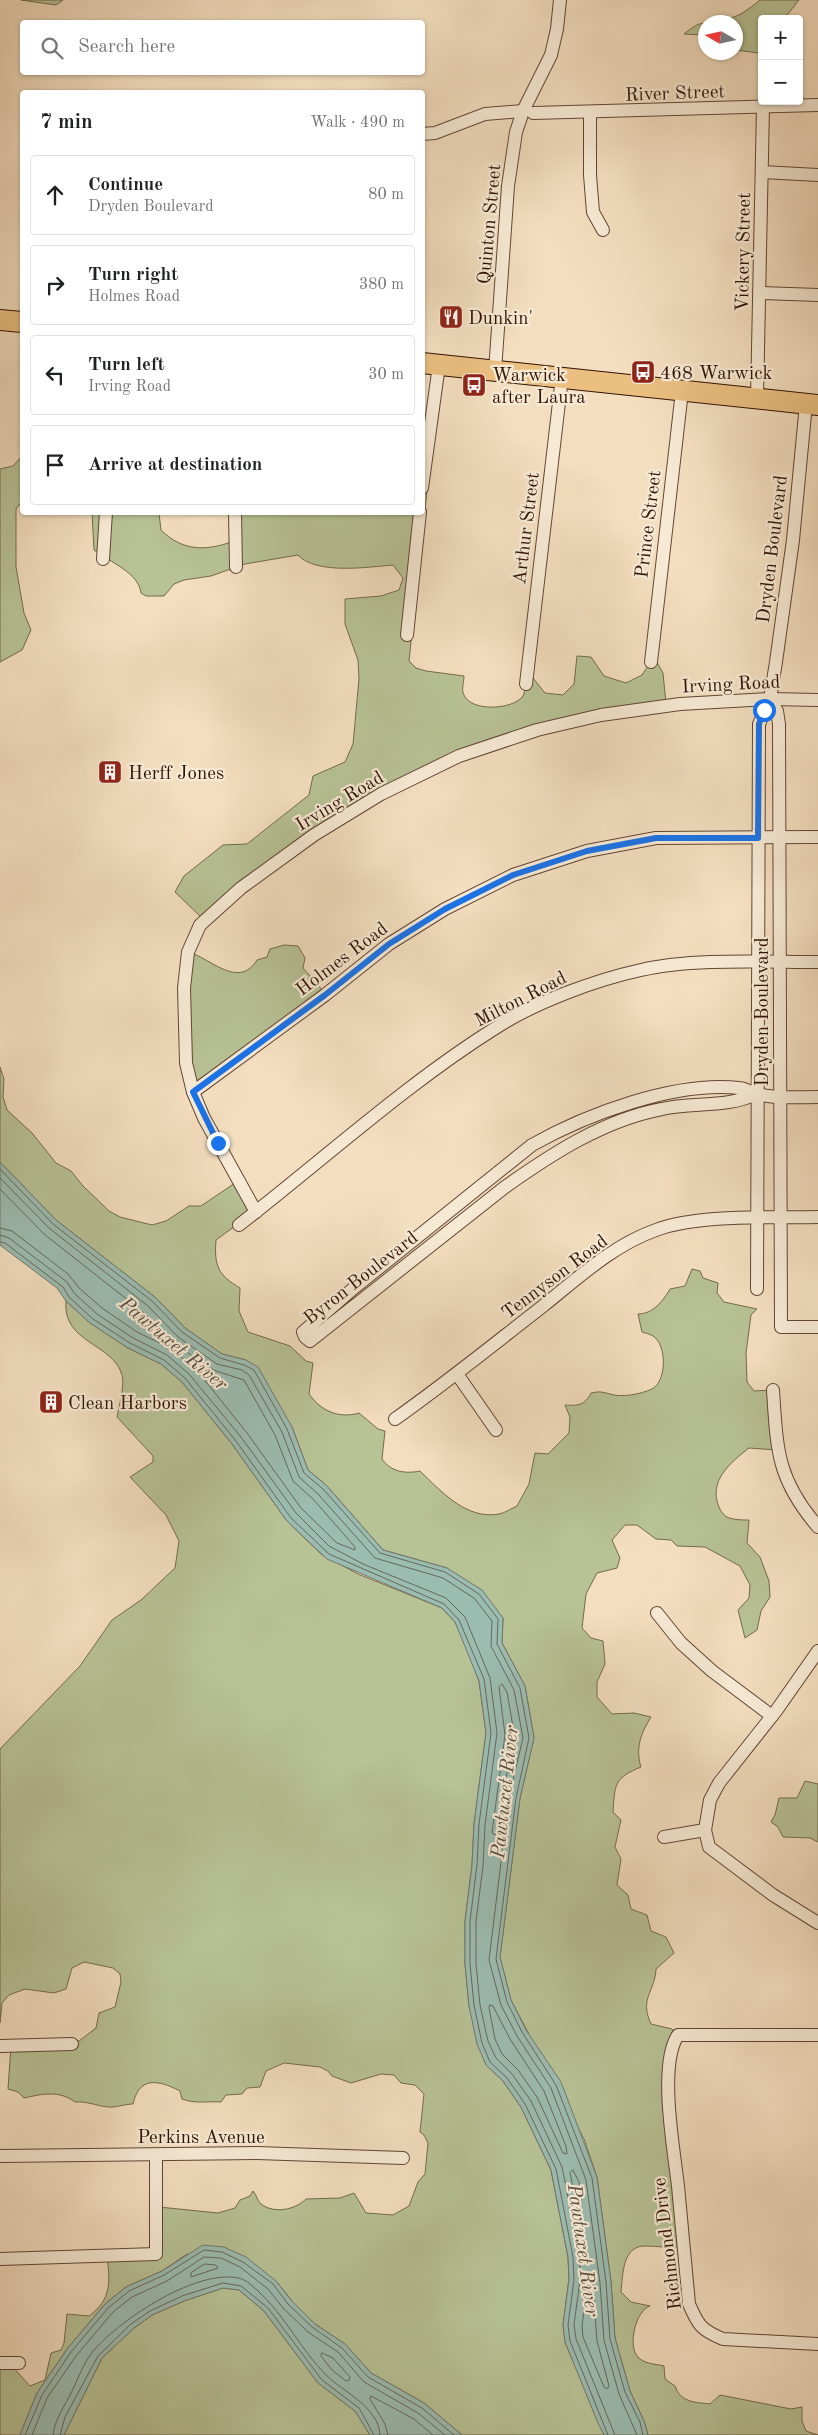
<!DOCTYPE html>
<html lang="en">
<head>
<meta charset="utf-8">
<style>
	body { margin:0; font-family:"Old Standard TT",serif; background:#f6f6f6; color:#202124 }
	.controls { position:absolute; right:15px; top:15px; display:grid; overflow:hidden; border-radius:5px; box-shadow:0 1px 4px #0004 }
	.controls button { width:45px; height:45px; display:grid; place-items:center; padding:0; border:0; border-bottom:1px solid #e0e0e0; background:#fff; color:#202124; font:25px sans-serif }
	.compass { position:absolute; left:698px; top:15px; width:45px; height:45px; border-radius:50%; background:#fff; box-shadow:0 1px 4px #0004; rotate:279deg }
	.stop { position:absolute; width:15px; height:15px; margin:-11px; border:4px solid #1a73e8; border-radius:50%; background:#fff }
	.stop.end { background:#1a73e8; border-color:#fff; box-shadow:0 1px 5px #0008 }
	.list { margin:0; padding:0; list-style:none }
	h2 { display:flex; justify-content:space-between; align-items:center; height:65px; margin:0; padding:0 20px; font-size:21px }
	h2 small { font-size:16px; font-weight:400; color:#757577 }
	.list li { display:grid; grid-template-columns:32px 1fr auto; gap:15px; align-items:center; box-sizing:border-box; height:80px; margin:0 10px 10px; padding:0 10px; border:1px solid #e0e0e0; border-radius:5px }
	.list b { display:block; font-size:19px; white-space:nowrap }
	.list p { margin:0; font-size:16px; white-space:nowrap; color:#757577 }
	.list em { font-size:16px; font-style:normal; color:#757577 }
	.icon { flex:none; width:28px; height:28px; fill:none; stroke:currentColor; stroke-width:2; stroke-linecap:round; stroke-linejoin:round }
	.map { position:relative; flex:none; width:818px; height:2435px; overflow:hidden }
	.search { position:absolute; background:#fff; box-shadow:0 1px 4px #0004; left:20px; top:20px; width:405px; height:55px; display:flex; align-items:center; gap:12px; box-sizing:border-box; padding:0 18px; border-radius:5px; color:#757577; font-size:19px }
	.panel { position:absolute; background:#fff; box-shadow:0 1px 4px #0004; left:20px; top:90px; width:405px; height:425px; border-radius:5px }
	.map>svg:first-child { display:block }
	.green { fill:#b7c295; stroke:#746a4d }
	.water { fill:#9bbcb1; stroke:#71786c }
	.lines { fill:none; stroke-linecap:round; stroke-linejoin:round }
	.shore { stroke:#66675b; stroke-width:1 }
	.minor-casing { stroke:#624534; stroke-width:14 }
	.primary-casing { stroke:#311205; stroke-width:22 }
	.minor { stroke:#f7ead5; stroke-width:12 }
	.primary { stroke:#eabf80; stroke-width:20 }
	.route { stroke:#1a73e8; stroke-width:6 }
	.labels { text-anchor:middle; stroke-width:4.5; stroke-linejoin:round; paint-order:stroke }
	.street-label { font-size:19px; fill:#311205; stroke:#f7ead5 }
	.poi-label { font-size:19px; fill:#311205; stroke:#f7ead5; text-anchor:start }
	.water-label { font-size:20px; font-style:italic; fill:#564e41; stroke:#f7ead5 }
</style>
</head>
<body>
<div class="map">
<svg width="818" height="2435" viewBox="0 0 818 2435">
	<rect width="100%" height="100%" fill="#f3debf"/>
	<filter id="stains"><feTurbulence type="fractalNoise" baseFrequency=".004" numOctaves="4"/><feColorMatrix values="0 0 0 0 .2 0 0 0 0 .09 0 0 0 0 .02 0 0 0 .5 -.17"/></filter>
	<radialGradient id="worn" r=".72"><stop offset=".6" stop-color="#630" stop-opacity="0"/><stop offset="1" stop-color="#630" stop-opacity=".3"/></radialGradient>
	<g class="green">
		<path d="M21,0h42l-7,5z"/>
		<path d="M760,0h39l-15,19h-22v33l-3,1 -23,-3v-28h-30l-1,13 -21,-1c20,-16 16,-8 37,-13 16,-3 27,-11 39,-21z"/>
		<path d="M22,456v45l-6,8v58l8,46 7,17 -9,20 -22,12v-193l13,-3z"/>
		<path d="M423,468l4,22 -18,171 7,7 10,3 38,5c0,6 -3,14 0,19 7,17 49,15 59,1 3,-6 4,-17 6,-23l16,20 18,2 11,-11 3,-28 14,1 13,19 22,7 16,-8 12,-18 9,16 3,31 -131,25 -157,64 -175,126 -28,-27 9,-16 39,-31 24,-1 62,-49 4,-19 32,-14 8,-18 6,-65 -1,-19 -13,-36v-25l36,-3 18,-6 4,-12 -10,-13c-24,2 -77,10 -95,-10l-53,9 -34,12 -27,4 -10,4 -10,12h-18l-5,-3c-2,-20 -31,-31 -47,-43l-2,-37h67l2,17c22,22 46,21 73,11v-28l188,-1z"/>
		<path d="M284,945l14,1 7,12 -2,10 22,25 -132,96 -9,-27 8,-109c22,9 48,35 65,7l10,-3 3,-8z"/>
		<path d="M0,1067l4,12 -1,18 4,13 25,23 24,30 15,8 12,15 26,25 11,6 32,8 14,-4 23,-15h12l34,-23 18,30 -37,27c-2,26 2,35 24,48l-1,23 9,21 42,14 16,15 7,2 -4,31c12,17 30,25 50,19l19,16 7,2 -3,28c9,13 23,15 38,12 21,20 46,49 79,43 6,-1 13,-6 18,-8l12,-22 6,-31 13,1 21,-21 1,-16 -5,-12c13,1 20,0 26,-12 9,-2 11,-1 19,1 12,4 31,0 42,-5 15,-8 15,-44 1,-53 -3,-2 -8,-3 -11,-4l-4,-18c15,0 25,-13 32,-25l15,-3 7,-17 8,2 3,7 15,5 -1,10 7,9 33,7 -6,6 -5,38 1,29 7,9 19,-1 4,60 -28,-2c-19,15 -41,33 -30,59 2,5 5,9 10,11 6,2 14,2 20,2l-2,23 13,14 9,24 1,16 -9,14 -4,19 -12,8 -7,-28 11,-12 1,-13 -10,-19 -35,-19 -28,-1 -6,-6 -15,-1 -19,-14h-12l-13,15 8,18 -3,10 -20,5 -11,21 -4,34 9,10 12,3 2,23 -8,18v15l15,17 22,-1 17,4c-10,16 -16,31 -10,50 -27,11 -26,17 -28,45l8,8 -6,27 6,12 -4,26 11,10 3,14 16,6 4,16 15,6 8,16 -18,16c-1,23 -17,29 -5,55l21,5 3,6 -4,10 7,202c-11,1 -21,-1 -32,-1 -24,-1 -23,29 -25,46l10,10 19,4c-14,4 -23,40 -12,51 6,7 18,7 26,9l1,13 10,7c6,17 20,16 35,18l10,-9 71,14 11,-2v14l4,10 12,4h-170l-4,-14 -14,-30 -15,-53 -4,-56 -14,-105 -13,-38 -73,-139 -11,-43 20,-159 14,-60 -9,-52 -23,-43 1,-25 -56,-50 -64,-18 -57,-65 -18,-15 -16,-43 -46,-67 -24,-6 -37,-26 -29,-30 -100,-78 -56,-58z"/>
		<path d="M66,1301l24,22 38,25 33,16 21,18 50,62 55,77 34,33 37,20 84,34 13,14 10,21 14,38 7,52 -12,91 -2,41 -7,56v43l4,42 17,59 17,16 18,26 30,63 17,87 1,22 -6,46 2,17 39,93h-142l-38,-32 -53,-30 -26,-29 -30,-20 -23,-23 -16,-20 -89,-27 -25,17 -36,16 -21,17 -38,45 -30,44 -17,42h-20v-72h9l21,23 15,-6 6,-27 10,-3 3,-7 3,-29 22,2c23,-17 21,-34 18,-60l45,-2 7,-47 59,6 17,-5 5,-8 10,-4 3,-5c4,4 4,10 8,13 13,10 34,6 45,-5l34,-1 14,-5 12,20 27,2 16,-9 9,-24 7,-8 3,-31 -4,-8 -4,-3 4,-38 -9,-9 -14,-2 -7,-8 -13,-1 -30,9 -19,-7 -4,-5 -8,-4 -36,-4 -18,8 -6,16 -13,1 -5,6 -16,1 -5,7c-14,-1 -26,2 -39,-3l-2,-8c-23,-12 -41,-14 -47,13 -8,0 -19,4 -25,3 -11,-1 -21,-6 -33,-5 -16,-12 -33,-8 -51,-4l-6,-6 -10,-3 3,-43 68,-5 17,-13 3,-15 16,-6 6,-25 -1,-8 -7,-6 -29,-6 -12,6 -6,21 -12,4 -29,-4 -16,6 -7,8 -2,20v-274l80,-83 32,-46 29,-20 34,-32 4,-27 -13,-26 -36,-38 23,-15v-6l-36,-39c2,-10 8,-33 5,-42 -9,-32 -60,-32 -56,-74z"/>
		<path d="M805,1781l13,3v58l-8,-4 -27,-1 -5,-10 -7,-5 4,-7 4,-17h18z"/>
		<path d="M223,2288l16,2 25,21 54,72 37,28 15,24h-306l38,-77 32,-30 18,-13 32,-14z"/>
	</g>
	<g class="water">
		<path d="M0,1162l56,58 100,78 29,30 37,26 24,6 12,7 34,60 16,43 18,15 57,65 64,18 35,22 21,28 -1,25 23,43 9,52 -14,60 -20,159 11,43 15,30 35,52 36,95 14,105 4,56 15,53 14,30 4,14h-44l-6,-12 -33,-81 -2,-17 6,-46 -1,-22 -17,-87 -30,-63 -18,-26 -17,-16 -9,-21 -8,-38 -4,-42v-43l7,-56 2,-41 12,-91 -7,-52 -24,-59 -13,-14 -115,-49 -40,-38 -55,-77 -50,-62 -21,-18 -33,-16 -38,-25 -24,-22 -9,-13 -57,-43z"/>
		<path d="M203,2245l21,2 22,10 30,24 16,20 23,23 30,20 26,29 53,30 38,32h-92l-15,-24 -37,-28 -54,-72 -25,-21 -16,-2 -39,13 -32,14 -18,13 -32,30 -38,77h-44l17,-42 30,-44 38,-45 21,-17 36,-16z"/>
	</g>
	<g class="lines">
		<g class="shore">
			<path d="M0,1169l53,55 99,77 30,31 38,26 24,7 10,5 33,59 17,44 19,16 57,64 65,19 34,22 19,25 -1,25 23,44 9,50 -13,60 -20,161 11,43 15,30 34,53 36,93 14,104 4,57 15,53 15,30 3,13"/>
			<path d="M0,1178l49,50 99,78 30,31 39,27 25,6 7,5 33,57 17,45 19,17 57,64 68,20 31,20 18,23 -1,25 23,44 9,48 -14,59 -20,163 12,45 16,31 34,52 35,92 14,103 4,57 15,54 18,41"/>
			<path d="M0,1189l44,45 99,78 30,31 40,27 31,10 31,55 18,46 20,18 42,48v3l-18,-7 -36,-35 -54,-75 -52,-65 -25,-20 -33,-16 -35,-24 -23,-20 -11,-14 -56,-43 -12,-3"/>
			<path d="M0,1235l9,3 58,44 7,11 23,21 36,24 34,17 22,19 52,63 55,76 33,33 34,18 83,34 19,19 25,61 7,55 -12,92 -2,41 -7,55v43l4,41 8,36 8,17 16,16 19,27 31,66 18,90v23l-6,45 2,14 39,96"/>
			<path d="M0,1242l5,1 58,44 6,10 24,22 37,24 34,17 21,18 51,63 55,77 38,36 115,50 15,16 25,59 7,54 -12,91 -2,41 -7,56v43l4,41 8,38 8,19 17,16 18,26 31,65 17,88 1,23 -6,45 2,16 38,94"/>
			<path d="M502,1684l5,8 8,46 -13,57 -5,38 -2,2 -3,-2 1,-8 12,-90 -6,-48z"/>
			<path d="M490,2005l3,1 17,33 34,52 22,55 1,8 -4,-1 -26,-56 -19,-27 -16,-16 -7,-15 -6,-31z"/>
			<path d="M573,2170l6,12 3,22 -2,3 -3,-2 -7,-32z"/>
			<path d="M205,2264l11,1 2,3 -27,9v-4z"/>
			<path d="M590,2281l3,3 4,57 12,45 -2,3 -3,-2 -21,-50 -1,-12 6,-42z"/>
			<path d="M322,2353l11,5 17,19 -1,3 -3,1 -14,-11 -11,-14z"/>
			<path d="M25,2435l17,-40 29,-43 37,-44 21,-17 35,-16 40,-25 18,2 21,10 30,22 15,20 24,23 30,21 26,29 54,31 32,27"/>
			<path d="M32,2435l15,-37 29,-42 37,-44 19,-15 35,-16 37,-24 17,1 19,9 28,22 15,19 25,24 30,20 26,30 54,31 27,22"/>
			<path d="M53,2435c1,-13 10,-27 16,-38 8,-15 14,-34 25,-47 27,-31 106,-84 148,-71 6,2 11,8 15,11 28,25 43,59 69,85 17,17 53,32 54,60"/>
			<path d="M60,2435l5,-18 33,-61 33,-32 19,-13 32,-15 41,-13 18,3 27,22 54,72 37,28 15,27"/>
			<path d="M388,2435l-3,-11 -15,-25 1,-3 43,23 19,16"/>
		</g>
		<defs>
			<g id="minor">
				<path d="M533,113l285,-8"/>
				<path d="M590,113v62l3,37 10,18"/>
				<path d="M422,134l13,-1 50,-19 38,-3"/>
				<path d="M762,172l56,3"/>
				<path d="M760,293l58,2"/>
				<path d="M495,371l13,-185 8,-54 7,-21 28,-56 6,-26 3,-29"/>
				<path d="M757,398l6,-291"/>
				<path d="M422,488l17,-123"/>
				<path d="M235,512l1,55"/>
				<path d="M103,559l3,-47"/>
				<path d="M407,635l13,-123"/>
				<path d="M651,662l31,-271"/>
				<path d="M526,684l36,-307"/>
				<path d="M770,699l7,12 2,13 2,603h37"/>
				<path d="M193,1092l132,-97 64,-51 56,-35 68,-34 74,-24 69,-13 162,-1"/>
				<path d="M756,1094c-29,14 -63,8 -94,15 -58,11 -109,44 -157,78l-195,154 -5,-4 -2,-5 52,-45 177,-142c55,-31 143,-64 207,-57 7,0 12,5 18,6 20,5 41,3 61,3"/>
				<path d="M256,1212l-52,-94 -11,-26 -7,-29 -2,-75 4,-36 12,-27 41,-37 73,-53 67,-41 78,-38 78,-26 64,-15 79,-11 90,-5 48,1"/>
				<path d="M239,1225c85,-66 167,-141 258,-198 39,-25 98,-47 144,-57 51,-12 123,-8 177,-8"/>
				<path d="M757,1289l2,-565 11,-25 6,-37 17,-122 13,-136"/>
				<path d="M457,1374l39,56"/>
				<path d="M773,1390c4,61 4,89 45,137"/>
				<path d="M395,1419c51,-36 99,-75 148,-113 35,-28 70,-61 113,-76 43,-16 115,-12 162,-13"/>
				<path d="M657,1613l24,30 31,28 60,45"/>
				<path d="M818,1651l-42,60 -57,72 -9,17 -5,30 4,17 64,48 45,28"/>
				<path d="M664,1837l41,-7"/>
				<path d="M818,2035h-140c-20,30 -4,115 0,151 4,39 7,79 11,118 9,21 12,26 34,35l95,5"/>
				<path d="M0,2046l72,-2"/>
				<path d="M0,2156l257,-3 146,5"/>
				<path d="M0,2259l156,-5v-99"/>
				<path d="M0,2363h19"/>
			</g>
			<g id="primary">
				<path d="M0,320l22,2"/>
				<path d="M422,363l396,42"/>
			</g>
		</defs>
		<use href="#minor" class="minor-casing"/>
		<use href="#primary" class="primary-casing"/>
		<use href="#minor" class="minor"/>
		<use href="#primary" class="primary"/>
	</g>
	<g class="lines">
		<path class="route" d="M218,1143l-25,-51 132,-97 64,-51 56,-35 68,-34 74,-24 69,-13h102l1,-114 5,-14"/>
	</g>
	<defs>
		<symbol id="restaurant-square" viewBox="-11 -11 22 22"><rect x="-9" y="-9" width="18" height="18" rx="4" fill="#8f2418" stroke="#f7ead5"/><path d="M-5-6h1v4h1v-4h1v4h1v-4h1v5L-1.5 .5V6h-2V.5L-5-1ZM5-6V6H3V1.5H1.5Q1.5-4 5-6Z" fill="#fff"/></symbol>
		<symbol id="bus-square" viewBox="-11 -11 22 22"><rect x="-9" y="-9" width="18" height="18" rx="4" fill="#8f2418" stroke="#f7ead5"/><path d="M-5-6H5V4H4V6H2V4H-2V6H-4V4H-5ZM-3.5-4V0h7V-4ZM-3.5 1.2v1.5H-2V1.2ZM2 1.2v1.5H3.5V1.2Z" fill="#fff"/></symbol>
		<symbol id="building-square" viewBox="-11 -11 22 22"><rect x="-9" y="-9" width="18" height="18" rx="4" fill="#8f2418" stroke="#f7ead5"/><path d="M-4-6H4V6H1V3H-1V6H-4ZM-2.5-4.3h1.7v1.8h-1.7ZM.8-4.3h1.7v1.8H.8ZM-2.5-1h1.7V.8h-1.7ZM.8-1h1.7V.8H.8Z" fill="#fff"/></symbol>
	</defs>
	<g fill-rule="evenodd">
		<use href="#restaurant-square" x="437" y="303" width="28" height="28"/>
		<use href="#bus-square" x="629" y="358" width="28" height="28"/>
		<use href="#bus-square" x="460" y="371" width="28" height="28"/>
		<use href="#building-square" x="96" y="758" width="28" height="28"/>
		<use href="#building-square" x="37" y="1388" width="28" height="28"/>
	</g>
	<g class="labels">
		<g class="street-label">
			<text transform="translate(675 92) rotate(-2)" y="7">River Street</text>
			<text transform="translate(488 224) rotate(-85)" y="7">Quinton Street</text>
			<text transform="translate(742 252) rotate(-89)" y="7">Vickery Street</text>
			<text transform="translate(647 524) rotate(-83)" y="7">Prince Street</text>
			<text transform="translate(525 528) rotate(-83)" y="7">Arthur Street</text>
			<text transform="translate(771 549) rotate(-83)" y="7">Dryden Boulevard</text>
			<text transform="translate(731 683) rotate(-3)" y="7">Irving Road</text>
			<text transform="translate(339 800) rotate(-31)" y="7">Irving Road</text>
			<text transform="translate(341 958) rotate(-37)" y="7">Holmes Road</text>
			<text transform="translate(520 998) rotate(-27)" y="7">Milton Road</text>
			<text transform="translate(761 1012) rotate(-90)" y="7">Dryden Boulevard</text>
			<text transform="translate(554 1276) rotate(-37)" y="7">Tennyson Road</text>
			<text transform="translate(360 1277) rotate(-38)" y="7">Byron Boulevard</text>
			<text x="201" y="2143">Perkins Avenue</text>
			<text transform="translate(666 2244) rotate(-97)" y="7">Richmond Drive</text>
		</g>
		<g class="poi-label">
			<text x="468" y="324">Dunkin'</text>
			<text x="660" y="379">468 Warwick</text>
			<text x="492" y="381">Warwick<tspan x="492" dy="22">after Laura</tspan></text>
			<text x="128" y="779">Herff Jones</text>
			<text x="68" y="1409">Clean Harbors</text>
		</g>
		<g class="water-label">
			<text transform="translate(174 1343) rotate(40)" y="7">Pawtuxet River</text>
			<text transform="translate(504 1792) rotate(-84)" y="7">Pawtuxet River</text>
			<text transform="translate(584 2250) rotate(82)" y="7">Pawtuxet River</text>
		</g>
	</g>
	<rect width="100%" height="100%" filter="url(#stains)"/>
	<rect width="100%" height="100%" fill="url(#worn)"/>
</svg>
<div class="controls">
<button>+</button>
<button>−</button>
</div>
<svg class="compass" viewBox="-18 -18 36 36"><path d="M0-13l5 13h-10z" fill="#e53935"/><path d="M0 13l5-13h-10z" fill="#757577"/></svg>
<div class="stop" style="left:764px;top:710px"></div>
<div class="stop end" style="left:218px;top:1143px"></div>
<div class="search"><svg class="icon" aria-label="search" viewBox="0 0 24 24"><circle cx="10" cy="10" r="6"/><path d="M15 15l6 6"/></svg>Search here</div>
<section class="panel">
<h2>7 min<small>Walk · 490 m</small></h2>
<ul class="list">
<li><svg class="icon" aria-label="ahead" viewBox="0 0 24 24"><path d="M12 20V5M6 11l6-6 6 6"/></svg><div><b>Continue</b><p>Dryden Boulevard</p></div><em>80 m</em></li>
<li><svg class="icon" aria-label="right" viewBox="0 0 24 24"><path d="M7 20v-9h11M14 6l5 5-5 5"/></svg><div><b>Turn right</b><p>Holmes Road</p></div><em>380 m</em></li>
<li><svg class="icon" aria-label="left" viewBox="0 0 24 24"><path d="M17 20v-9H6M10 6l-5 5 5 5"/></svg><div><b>Turn left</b><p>Irving Road</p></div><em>30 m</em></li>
<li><svg class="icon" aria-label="arrive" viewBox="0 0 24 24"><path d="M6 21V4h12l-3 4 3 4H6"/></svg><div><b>Arrive at destination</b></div></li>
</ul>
</section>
</div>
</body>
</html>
